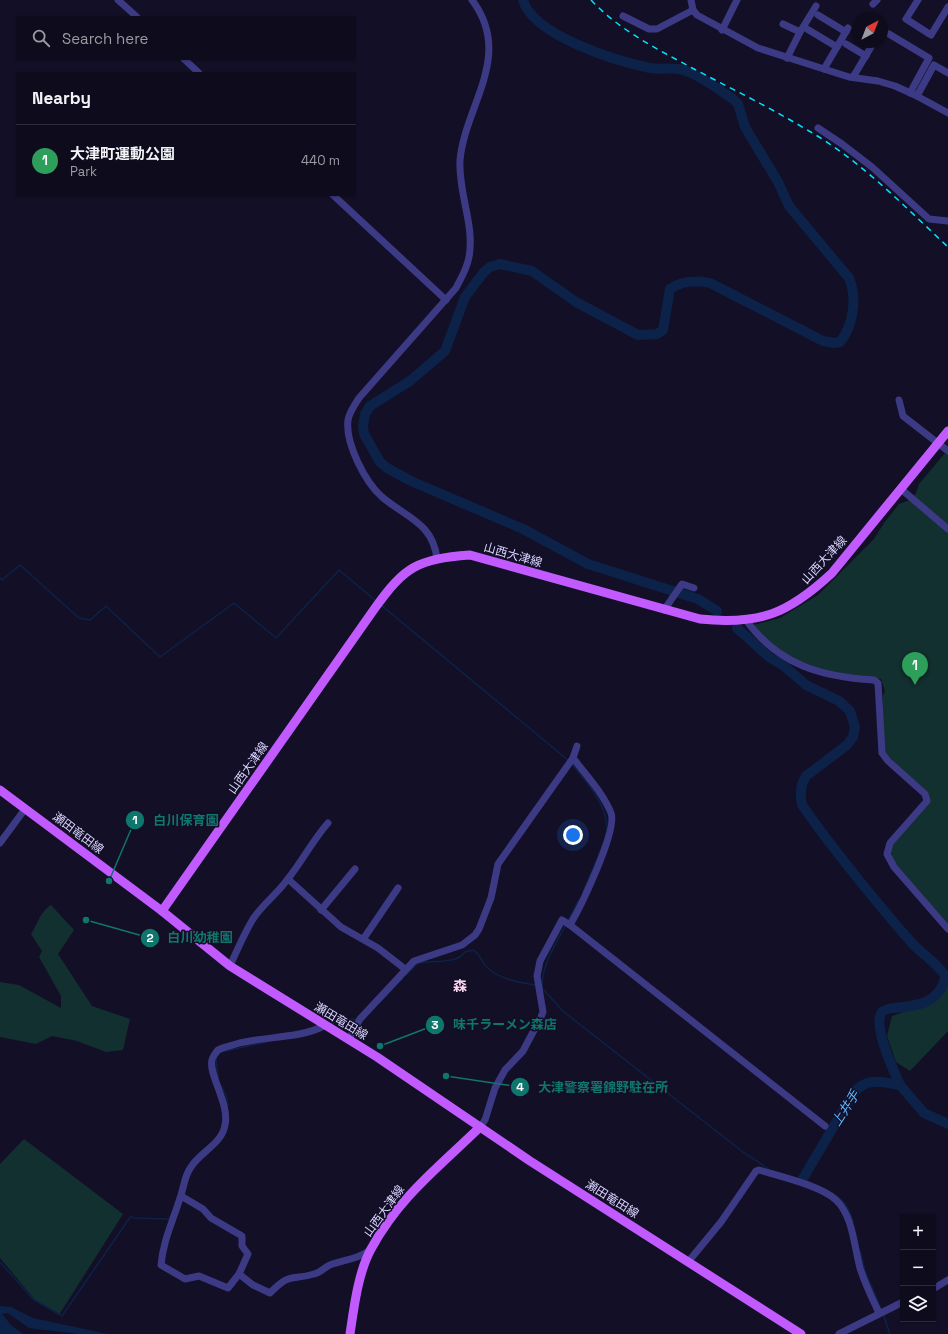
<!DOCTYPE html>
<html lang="en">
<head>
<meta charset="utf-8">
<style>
	body { margin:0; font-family:"Space Grotesk","Noto Sans JP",sans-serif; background:#1c1929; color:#f1f3f6 }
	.controls { position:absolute; right:12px; bottom:12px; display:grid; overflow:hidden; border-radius:0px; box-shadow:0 1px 3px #0004 }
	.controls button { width:36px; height:36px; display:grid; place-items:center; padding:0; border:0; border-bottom:1px solid #2e2b3b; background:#0e0b1c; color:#f1f3f6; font:20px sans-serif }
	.compass { position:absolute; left:852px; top:12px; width:36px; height:36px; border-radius:50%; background:#0e0b1c; box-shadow:0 1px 3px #0004; rotate:42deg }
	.you { position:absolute; left:573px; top:835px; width:14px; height:14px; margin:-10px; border:3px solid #fff; border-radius:50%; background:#1a73e8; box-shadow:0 0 0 6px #1a73e833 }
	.badge { display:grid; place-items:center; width:26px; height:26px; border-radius:50%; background:#2563eb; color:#fff; font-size:13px; font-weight:700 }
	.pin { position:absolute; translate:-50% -33px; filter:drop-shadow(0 1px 2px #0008) }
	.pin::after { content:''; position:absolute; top:21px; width:14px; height:12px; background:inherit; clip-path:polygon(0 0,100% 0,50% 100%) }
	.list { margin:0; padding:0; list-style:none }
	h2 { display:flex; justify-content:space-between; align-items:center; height:52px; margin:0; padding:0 16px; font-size:17px }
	h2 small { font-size:13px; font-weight:400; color:#9b9ba3 }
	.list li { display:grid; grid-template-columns:26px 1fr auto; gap:12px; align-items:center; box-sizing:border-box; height:72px; padding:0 16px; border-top:1px solid #2e2b3b }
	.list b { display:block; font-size:15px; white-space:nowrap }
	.list p { margin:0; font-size:13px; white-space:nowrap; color:#9b9ba3 }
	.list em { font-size:13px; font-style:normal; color:#9b9ba3 }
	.icon { flex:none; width:22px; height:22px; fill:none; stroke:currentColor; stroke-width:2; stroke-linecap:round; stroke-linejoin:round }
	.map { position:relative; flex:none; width:948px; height:1334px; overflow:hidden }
	.search { position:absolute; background:#0e0b1c; box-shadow:0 1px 3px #0004; left:16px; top:16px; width:340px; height:44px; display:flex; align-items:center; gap:10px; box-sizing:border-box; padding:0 14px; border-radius:0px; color:#9b9ba3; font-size:15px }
	.panel { position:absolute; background:#0e0b1c; box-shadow:0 1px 3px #0004; left:16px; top:72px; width:340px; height:124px; border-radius:0px }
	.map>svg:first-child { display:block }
	.green { fill:#12302f }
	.water { fill:#0c2248 }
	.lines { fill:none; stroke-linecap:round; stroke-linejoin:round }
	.stream { stroke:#0c2248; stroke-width:1.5 }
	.river { stroke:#0c2248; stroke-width:10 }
	.minor { stroke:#3d3a85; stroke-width:7 }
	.major { stroke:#c25bff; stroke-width:9 }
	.rail { stroke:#00e5ff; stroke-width:1.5; stroke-dasharray:6 5; stroke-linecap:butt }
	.labels { text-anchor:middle; stroke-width:3; stroke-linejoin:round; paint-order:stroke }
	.street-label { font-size:12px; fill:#d9d4ff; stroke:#130f26 }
	.water-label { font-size:13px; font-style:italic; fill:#62b6ff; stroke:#130f26 }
	.quarter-label { font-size:14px; font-weight:bold; fill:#ffd6f0; stroke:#130f26 }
	.leader { fill:none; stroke:#0f766e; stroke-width:1.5 }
	.callout-dot { fill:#0f766e; stroke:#130f26; stroke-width:1.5 }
	.mark-label { font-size:12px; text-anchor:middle; font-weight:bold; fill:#fff }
	.callout-label { font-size:13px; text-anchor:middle; font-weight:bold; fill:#0f766e; stroke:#130f26; stroke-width:3; stroke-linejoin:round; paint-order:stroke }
</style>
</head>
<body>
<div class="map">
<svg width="948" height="1334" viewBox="0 0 948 1334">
	<rect width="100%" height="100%" fill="#130f26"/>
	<g class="green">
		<path d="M945,453l3,2v469l-55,-63 -3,-13 40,-49 -43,-44c-9,-17 -5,-41 -4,-60l2,-4 -4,-12c-34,-3 -82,-11 -109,-34 -7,-6 -13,-14 -19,-20l27,-7 38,-23 56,-56 10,-16 15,-19 11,-4 6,-7 3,-9z"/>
		<path d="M51,905l23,25 -16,24 34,52 38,13 -7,31 -17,2 -29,-11 -25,-5 -16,8 -36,-7v-55l19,3 42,23v-12l-22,-39 3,-6 -11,-17c8,-12 8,-21 20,-29z"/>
		<path d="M939,961l9,13v57l-38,40 -14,-9 -9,-26 5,-20c17,-6 37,-11 46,-30 4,-6 1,-17 1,-25z"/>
		<path d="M24,1139l99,75 -64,101 -24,-15 -35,-42v-94z"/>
	</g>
	<path class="water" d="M0,1306l11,1 22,11 75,16h-30l-49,-6 -21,-15 -6,1 9,11 12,9h-23z"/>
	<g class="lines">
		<g class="stream">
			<path d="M0,578l2,2 18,-15 59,53 11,2 16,-14 54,51 74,-54 42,35 63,-68 37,31"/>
			<path d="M381,605l188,156"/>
			<path d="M571,763c16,19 36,41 36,66 -1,12 -19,51 -24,63"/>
			<path d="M568,921l11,-22"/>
			<path d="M406,975l12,-12c14,-3 38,2 47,-11l8,-2c7,4 8,10 11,14 12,15 34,18 51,21"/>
			<path d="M541,987l23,25 179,140 27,18"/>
			<path d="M542,987c0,-23 13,-41 23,-61"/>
			<path d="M379,1003l24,-25"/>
			<path d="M331,1025l6,-5 20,-1"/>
			<path d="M300,1037l15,-4"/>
			<path d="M218,1078l-2,-20 5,-6 45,-10"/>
			<path d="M219,1082l7,13 2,11"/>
			<path d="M833,1194c12,7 16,14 20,28"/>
			<path d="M860,1251l5,20 17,40"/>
			<path d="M0,1262l33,37 29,17 69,-100 3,2 35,1 1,-2"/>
			<path d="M883,1314l7,20"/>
		</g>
		<g class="river">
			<path d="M523,0c10,36 94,61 127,68 11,2 22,-1 33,2 16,4 36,20 50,29l5,5 7,23 33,55 11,24 60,72c8,19 5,47 -9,64l-6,1 -11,-2 -113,-58c-12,-3 -29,-2 -40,6l-7,41 -6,4 -19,1 -62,-33 -44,-31 -32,-7 -10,3 -6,5 -19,25 -20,54 -35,30 -40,25 -5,8 -2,12 1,8 16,28 7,6 24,13 112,48 65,35 110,35 19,12"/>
			<path d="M737,628l32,29 15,9 22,19 33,16 11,10 5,16 -2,10 -6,8 -41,31c-6,10 -6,18 -4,29 33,47 70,92 108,136 11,13 27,21 36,36 -8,27 -28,29 -53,31 -4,1 -9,1 -11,4 -10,14 12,59 18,73"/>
			<path d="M802,1180l52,-88c14,-15 27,-10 46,-7l24,28 24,11"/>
		</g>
		<g class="minor">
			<path d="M118,0l19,17"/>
			<path d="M691,0l2,10 4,5 61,33 91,29 29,4 17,5 20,9 33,18"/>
			<path d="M918,0l-12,19 25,16 17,-28"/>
			<path d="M873,4l4,-4"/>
			<path d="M818,15l28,17"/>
			<path d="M623,16l26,13h8l36,-19"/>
			<path d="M783,24l17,8"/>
			<path d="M857,24l1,1"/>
			<path d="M807,29l30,18"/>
			<path d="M882,29v-1"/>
			<path d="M722,30l15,-30"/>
			<path d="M889,34l40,24 -19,35"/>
			<path d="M846,44l20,12"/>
			<path d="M787,58l13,-26 16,-26"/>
			<path d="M184,59l15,14"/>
			<path d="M824,69l24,-41"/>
			<path d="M853,77l21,-35"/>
			<path d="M917,96l17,-31 14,8"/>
			<path d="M818,128l24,16 30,23 57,52 19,2"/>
			<path d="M333,195l113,105"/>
			<path d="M899,400l4,16 45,35"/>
			<path d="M901,489l47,40"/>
			<path d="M437,559c-4,-36 -30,-41 -55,-62 -17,-15 -37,-54 -34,-77 1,-7 7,-16 11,-22l97,-110c5,-10 11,-19 13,-31 6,-32 -11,-64 -9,-97 5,-55 54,-104 12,-160"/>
			<path d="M664,610l18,-26 12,4"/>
			<path d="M746,620c32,45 76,57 128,60l4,3 4,70 6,8 37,33 2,7 -37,42 -3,11 7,13 54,62"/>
			<path d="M0,843l25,-34"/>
			<path d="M288,879l53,48 37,21 27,21"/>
			<path d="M321,910l34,-41"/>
			<path d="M570,925c10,-17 48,-95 41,-112 -8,-20 -25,-38 -38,-55"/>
			<path d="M364,938l34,-50"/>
			<path d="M230,966c7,-16 14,-32 23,-47 9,-14 24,-25 34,-39 15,-18 25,-39 41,-57"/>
			<path d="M349,1039l11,-20 54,-58 48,-16 13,-10 4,-6 12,-31 7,-34 75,-106 4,-12"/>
			<path d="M480,1127l5,-7 10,-32 10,-18 18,-19 18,-34 2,-5 -6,-36 3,-15 22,-41 8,5 255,201"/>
			<path d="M181,1196l22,13 8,9 31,18v10l6,8 -9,20 -11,14 -29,-12 -14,3 -24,-14c2,-24 12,-44 19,-67 4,-10 4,-22 11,-31 9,-15 31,-23 34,-42 5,-21 -17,-51 -13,-65 0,-2 4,-8 6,-10 5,-3 12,-4 18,-6 28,-8 62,-5 88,-18"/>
			<path d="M688,1262l33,-40 35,-51 3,-1c20,6 63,16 77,30 17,16 18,46 24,68 5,16 12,30 19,45"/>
			<path d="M239,1274l14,11 17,8c21,-21 20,-12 44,-19 6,-1 11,-7 16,-9 13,-5 30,-6 41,-16"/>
			<path d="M933,1289l15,-9"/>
			<path d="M839,1334l64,-32"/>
		</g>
		<g class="major">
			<path d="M0,790l162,121 68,55 147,91 153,104 271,173"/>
			<path d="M162,911l213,-303c30,-42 43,-49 95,-53l230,64c60,6 88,-5 132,-46l116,-142"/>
			<path d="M350,1334c4,-27 8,-61 21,-85 29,-53 67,-81 109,-122"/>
		</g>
		<path class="rail" d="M591,0c28,30 66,49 103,69 38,20 77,39 115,62 52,30 95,75 139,116"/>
	</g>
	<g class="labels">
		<g class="street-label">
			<text transform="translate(513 555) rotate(16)" y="4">山西大津線</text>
			<text transform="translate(824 560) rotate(-47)" y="4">山西大津線</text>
			<text transform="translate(248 768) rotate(-55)" y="4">山西大津線</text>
			<text transform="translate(78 833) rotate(37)" y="4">瀬田竜田線</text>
			<text transform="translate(341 1021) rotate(31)" y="4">瀬田竜田線</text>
			<text transform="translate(612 1199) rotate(32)" y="4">瀬田竜田線</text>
			<text transform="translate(384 1211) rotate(-54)" y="4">山西大津線</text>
		</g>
		<g class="water-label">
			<text transform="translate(845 1108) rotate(-57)" y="5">上井手</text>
		</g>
		<g class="quarter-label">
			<text x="460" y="991">森</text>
		</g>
	</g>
	<path class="leader" d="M109 881L135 820M86 920L150 938M380 1046L435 1025M446 1076L520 1087"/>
	<g class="callout-dot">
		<circle cx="109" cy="881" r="4"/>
		<circle cx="86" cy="920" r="4"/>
		<circle cx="380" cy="1046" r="4"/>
		<circle cx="446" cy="1076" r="4"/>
		<circle cx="135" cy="820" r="10"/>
		<circle cx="150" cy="938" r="10"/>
		<circle cx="435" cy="1025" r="10"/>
		<circle cx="520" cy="1087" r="10"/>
	</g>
	<g class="mark-label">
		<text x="135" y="824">1</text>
		<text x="150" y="942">2</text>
		<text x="435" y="1029">3</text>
		<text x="520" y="1091">4</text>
	</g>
	<g class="callout-label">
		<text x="186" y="825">白川保育園</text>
		<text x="200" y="942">白川幼稚園</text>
		<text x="505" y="1029">味千ラーメン森店</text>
		<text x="603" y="1092">大津警察署錦野駐在所</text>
	</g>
</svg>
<div class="controls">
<button>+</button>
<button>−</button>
<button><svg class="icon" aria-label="layers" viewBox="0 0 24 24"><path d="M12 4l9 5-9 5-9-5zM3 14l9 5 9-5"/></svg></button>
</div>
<svg class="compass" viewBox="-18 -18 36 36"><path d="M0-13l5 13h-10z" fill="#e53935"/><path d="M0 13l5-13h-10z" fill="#9b9ba3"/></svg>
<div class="you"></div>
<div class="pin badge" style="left:915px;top:685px;background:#2e9e5b">1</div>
<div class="search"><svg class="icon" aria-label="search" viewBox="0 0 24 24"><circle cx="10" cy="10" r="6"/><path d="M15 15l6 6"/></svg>Search here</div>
<section class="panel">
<h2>Nearby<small></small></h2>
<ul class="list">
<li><span class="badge" style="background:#2e9e5b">1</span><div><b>大津町運動公園</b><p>Park</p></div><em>440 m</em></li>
</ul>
</section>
</div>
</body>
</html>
